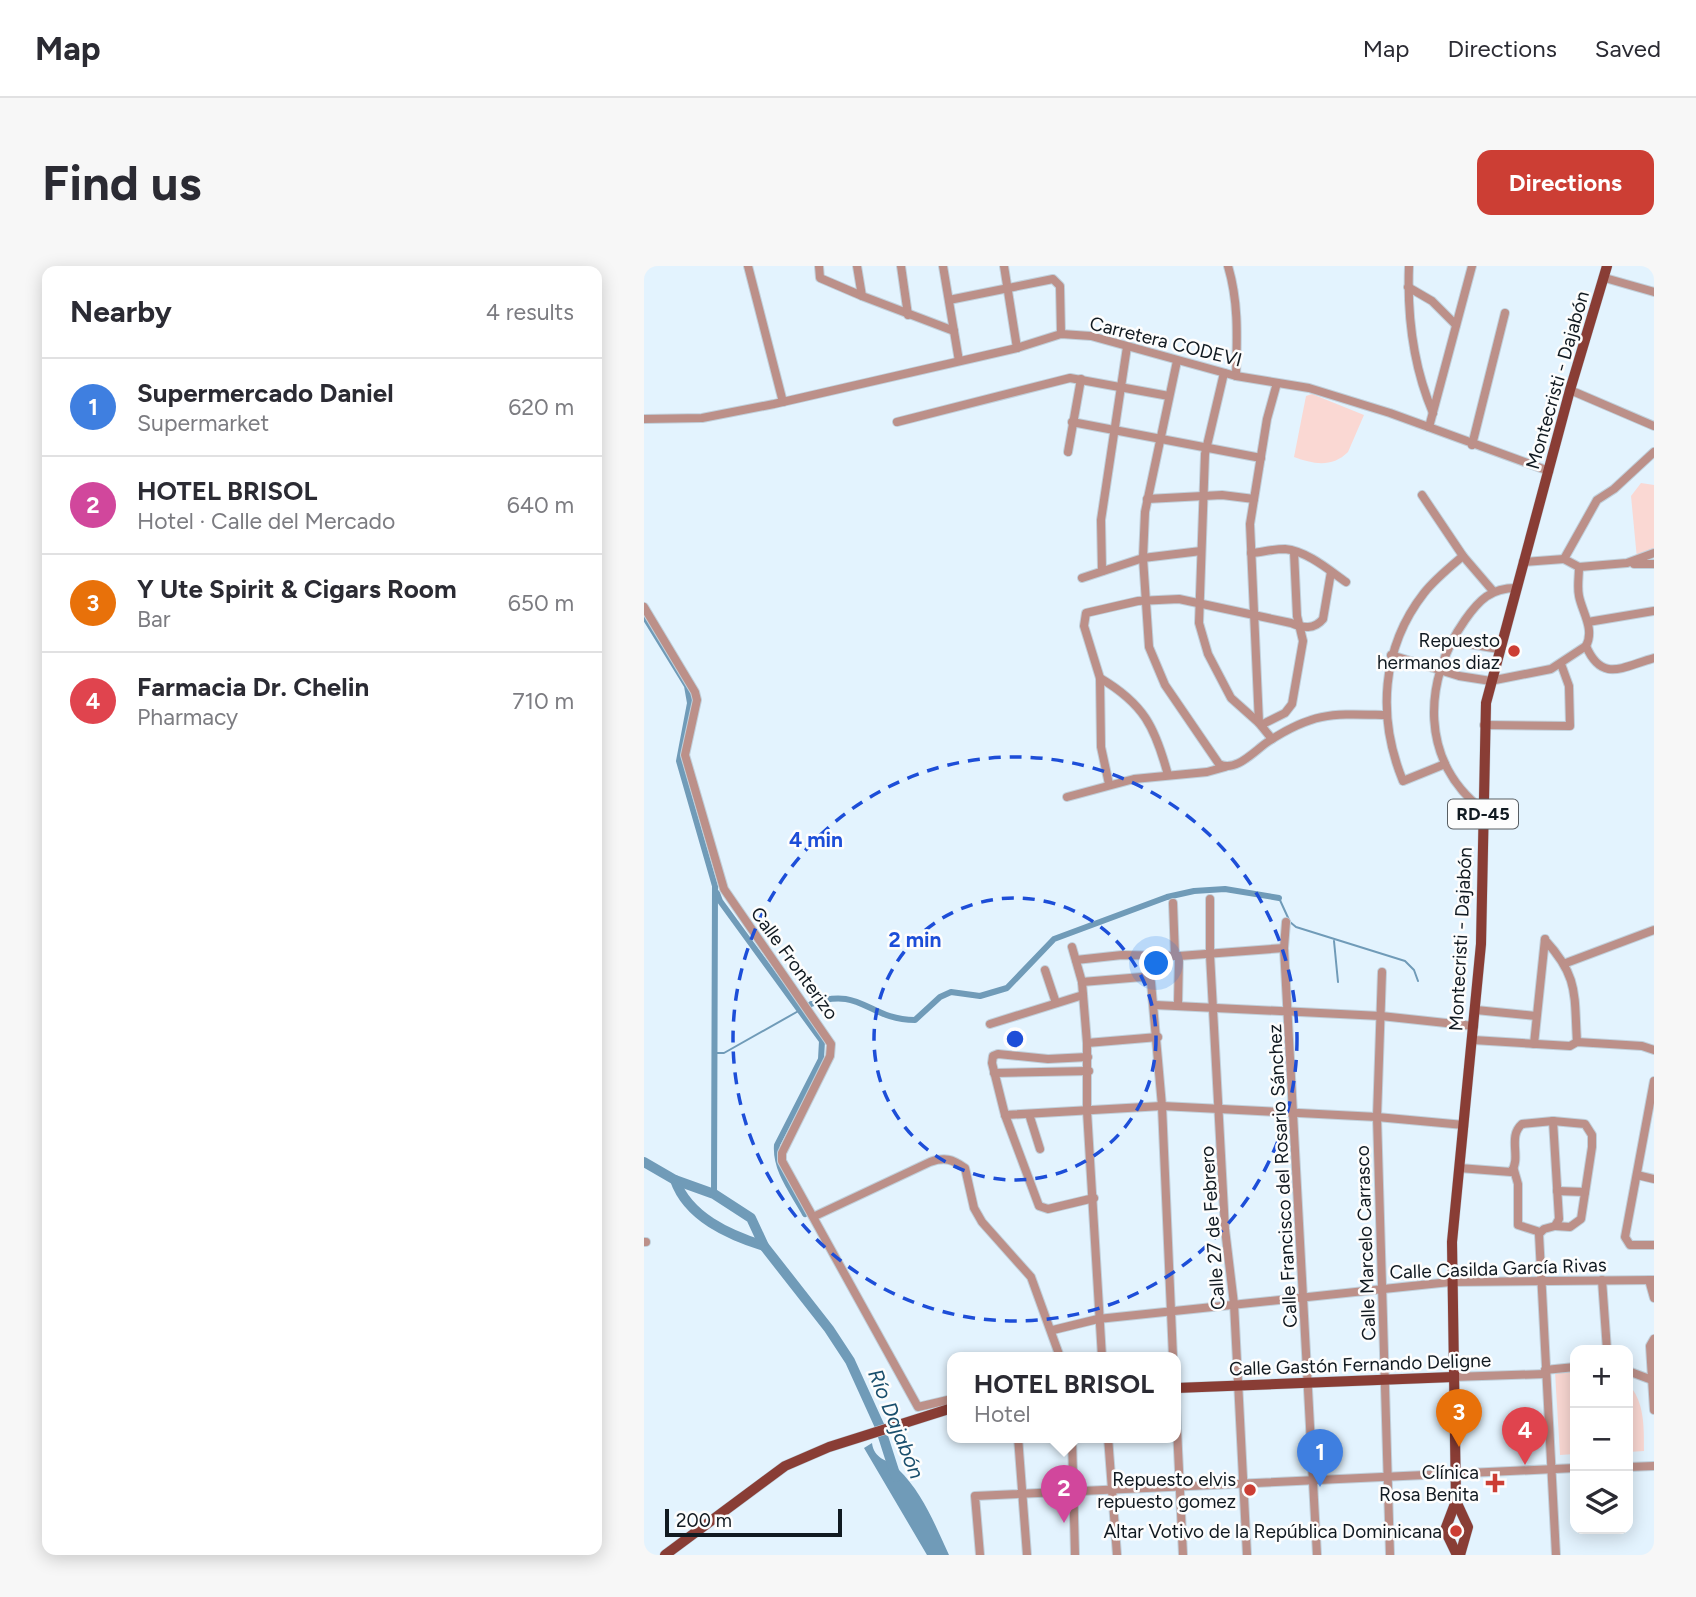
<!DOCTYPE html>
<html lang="en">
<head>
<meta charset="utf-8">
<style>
	body { margin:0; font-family:Figtree,sans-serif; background:#f7f7f7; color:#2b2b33 }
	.controls { position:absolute; right:21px; bottom:21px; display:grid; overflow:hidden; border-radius:14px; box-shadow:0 4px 18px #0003 }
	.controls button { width:63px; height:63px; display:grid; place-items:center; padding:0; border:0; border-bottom:2px solid #e1e1e2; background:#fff; color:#2b2b33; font:35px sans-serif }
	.scale { position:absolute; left:21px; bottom:18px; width:177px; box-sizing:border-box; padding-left:7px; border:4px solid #111a21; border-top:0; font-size:19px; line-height:24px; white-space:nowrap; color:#111a21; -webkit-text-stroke:5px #fdfdfd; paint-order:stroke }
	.you { position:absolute; left:513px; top:698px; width:24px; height:24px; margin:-18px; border:5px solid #fff; border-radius:50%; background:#1a73e8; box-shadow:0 0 0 10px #1a73e833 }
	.badge { display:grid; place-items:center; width:46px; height:46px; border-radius:50%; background:#cc3e34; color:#fff; font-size:23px; font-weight:700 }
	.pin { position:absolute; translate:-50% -58px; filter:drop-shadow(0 2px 4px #0008) }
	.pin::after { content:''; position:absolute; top:37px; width:24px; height:21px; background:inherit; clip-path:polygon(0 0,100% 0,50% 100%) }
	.popup { position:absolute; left:303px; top:1086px; width:234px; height:91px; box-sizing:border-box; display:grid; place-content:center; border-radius:14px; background:#fff; filter:drop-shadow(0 2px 5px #0005); font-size:23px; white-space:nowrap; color:#7c7c81 }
	.popup b { font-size:26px; color:#2b2b33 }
	.popup::after { content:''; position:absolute; left:50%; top:100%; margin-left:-14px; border:14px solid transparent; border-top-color:#fff }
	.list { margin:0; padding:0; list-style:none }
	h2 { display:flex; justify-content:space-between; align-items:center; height:91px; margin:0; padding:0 28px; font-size:30px }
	h2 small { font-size:23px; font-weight:400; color:#7c7c81 }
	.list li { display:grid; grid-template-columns:46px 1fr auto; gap:21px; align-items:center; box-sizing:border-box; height:98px; padding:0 28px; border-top:2px solid #e1e1e2 }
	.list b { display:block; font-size:26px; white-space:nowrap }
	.list p { margin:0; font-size:23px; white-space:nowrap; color:#7c7c81 }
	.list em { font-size:23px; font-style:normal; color:#7c7c81 }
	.icon { flex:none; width:38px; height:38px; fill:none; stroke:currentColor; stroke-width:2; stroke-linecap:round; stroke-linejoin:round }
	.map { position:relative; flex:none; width:1010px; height:1289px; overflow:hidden; border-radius:14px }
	header { display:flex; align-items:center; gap:42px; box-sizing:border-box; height:98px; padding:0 35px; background:#fff; border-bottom:2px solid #e1e1e2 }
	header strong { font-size:33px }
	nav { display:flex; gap:38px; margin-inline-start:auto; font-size:24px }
	.intro { display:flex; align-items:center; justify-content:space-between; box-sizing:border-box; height:168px; padding:0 42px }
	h1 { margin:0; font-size:49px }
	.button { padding:18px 32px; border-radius:14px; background:#cc3e34; color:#fff; font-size:24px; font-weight:700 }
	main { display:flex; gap:42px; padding:0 42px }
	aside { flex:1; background:#fff; border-radius:14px; box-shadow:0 4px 18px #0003 }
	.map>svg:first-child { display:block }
	.green { fill:#fad8d3 }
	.water { fill:#709bb8 }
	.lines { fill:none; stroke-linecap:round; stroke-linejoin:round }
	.stream { stroke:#709bb8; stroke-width:2 }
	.canal { stroke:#709bb8; stroke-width:6 }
	.river { stroke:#709bb8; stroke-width:10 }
	.minor-casing { stroke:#c1d0db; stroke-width:10 }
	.major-casing { stroke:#c1d0db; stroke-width:11 }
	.minor { stroke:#bc9089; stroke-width:8 }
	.major { stroke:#893d35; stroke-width:10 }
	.ring { fill:none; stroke:#1d4ed8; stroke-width:3.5; stroke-dasharray:12 9 }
	.poi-dot { fill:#cc3e34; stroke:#fdfdfd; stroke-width:2.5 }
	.labels { text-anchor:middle; stroke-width:5; stroke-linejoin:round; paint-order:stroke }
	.shield { fill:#fdfdfd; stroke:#585e63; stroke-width:2 }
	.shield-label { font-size:18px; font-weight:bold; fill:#111a21 }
	.street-label { font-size:19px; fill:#111a21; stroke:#fdfdfd }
	.poi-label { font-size:19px; fill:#111a21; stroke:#fdfdfd; text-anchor:end }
	.water-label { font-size:21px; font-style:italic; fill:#1a4f6d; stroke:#fdfdfd }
	.centre { fill:#1d4ed8; stroke:#fdfdfd; stroke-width:3.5 }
	.ring-label { font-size:21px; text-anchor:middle; font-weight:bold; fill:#1d4ed8; stroke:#fdfdfd; stroke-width:5; stroke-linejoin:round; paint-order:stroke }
</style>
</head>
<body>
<header>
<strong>Map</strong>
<nav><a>Map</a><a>Directions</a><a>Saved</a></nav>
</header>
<div class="intro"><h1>Find us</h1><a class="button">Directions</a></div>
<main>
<aside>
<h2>Nearby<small>4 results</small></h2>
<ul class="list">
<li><span class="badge" style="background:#3f7fe0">1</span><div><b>Supermercado Daniel</b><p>Supermarket</p></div><em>620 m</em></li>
<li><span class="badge" style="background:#d1479c">2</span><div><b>HOTEL BRISOL</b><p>Hotel · Calle del Mercado</p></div><em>640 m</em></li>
<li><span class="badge" style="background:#e8710a">3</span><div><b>Y Ute Spirit &amp; Cigars Room</b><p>Bar</p></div><em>650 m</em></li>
<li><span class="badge" style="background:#e0444e">4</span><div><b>Farmacia Dr. Chelin</b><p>Pharmacy</p></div><em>710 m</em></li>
</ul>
</aside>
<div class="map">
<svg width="1010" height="1289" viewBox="0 0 1010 1289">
	<rect width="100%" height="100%" fill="#e3f3fe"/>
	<g class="green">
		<path d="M668,128l52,21 -16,37c-16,16 -35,12 -54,5l12,-61z"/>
		<path d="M997,217l13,2v64l-17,10 -6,-63z"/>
		<path d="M931,1104v84l-15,1 -5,-83z"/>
		<path d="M984,1118c17,17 16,45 16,67l-16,1z"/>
	</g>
	<path class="water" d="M228,1177c2,17 16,16 26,26 25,24 37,56 51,86h-22l-63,-107z"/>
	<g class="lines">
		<g class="stream">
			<path d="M635,632l11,24 6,5 109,34 9,9 4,11"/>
			<path d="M690,675l4,41"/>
			<path d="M70,787h10l78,-44"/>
		</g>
		<g class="canal">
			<path d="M0,350l43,70 3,17 -11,58 36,125 -1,308"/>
			<path d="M73,627l3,8 102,140 -1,18 -44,86c-2,25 16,47 28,69"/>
			<path d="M167,738c50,-19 57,16 104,16l25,-23 11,-5 29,4 27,-8 47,-49 113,-42 27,-6 31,-2 54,9"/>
		</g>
		<g class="river">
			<path d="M0,896l31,18 39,14 37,24 13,28 65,83 21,32 30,66 16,50"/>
			<path d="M31,914c13,37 54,55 89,66"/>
		</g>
		<defs>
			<g id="minor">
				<path d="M104,0l35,136"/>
				<path d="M175,0l1,12 42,18"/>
				<path d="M213,0l5,30 92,35"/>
				<path d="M257,0l7,49"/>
				<path d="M299,0l16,95"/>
				<path d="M360,0l13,82"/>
				<path d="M584,0c11,37 9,72 8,110"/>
				<path d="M765,0c-2,52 4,100 24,147"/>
				<path d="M961,12l49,14"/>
				<path d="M764,21l24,14 24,24"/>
				<path d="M305,34l104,-21 7,7 1,48"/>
				<path d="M533,95l-32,151 -2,46 6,89 16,38 54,79c17,9 36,-14 50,-23 46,-30 65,-27 118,-26"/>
				<path d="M580,107l-19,81 -6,169 9,31 23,44 28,25"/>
				<path d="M926,124l84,36"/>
				<path d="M0,153l58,-1 72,-14 243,-56 44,-14 30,2 145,40 73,12 81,25 159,58"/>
				<path d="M253,156l173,-44 99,18"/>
				<path d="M428,156l189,36"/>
				<path d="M785,161l43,-161"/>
				<path d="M828,179l33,-132"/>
				<path d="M424,186l13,-73"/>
				<path d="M778,229l41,61 30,35"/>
				<path d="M503,233l75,-4 32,4"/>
				<path d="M607,287c11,-1 23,-4 34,-4 22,2 44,21 61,33"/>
				<path d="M879,296l41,-3"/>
				<path d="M990,298h20"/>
				<path d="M935,301l48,-4 27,-10"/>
				<path d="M458,305l-1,-51 26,-173"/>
				<path d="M438,312l61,-20 58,-7"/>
				<path d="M0,341l51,85 2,8 -12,55 39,134 107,155 -1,12 -48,97v8l136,246 34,-8"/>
				<path d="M944,356l66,-11"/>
				<path d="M807,375l48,8"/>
				<path d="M942,380c16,37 36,21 68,12"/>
				<path d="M747,389l68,21 32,5"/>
				<path d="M456,412c44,26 55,49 68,97"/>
				<path d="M846,415l61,-12 35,-23c9,-17 -4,-34 -7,-50 -2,-9 0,-19 0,-29l-15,-8 33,-59 17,-11 40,-37"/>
				<path d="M617,459l24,-12 7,-9 11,-63 -6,-25 -3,-64"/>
				<path d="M840,459l86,1 -1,-40 -8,-22"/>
				<path d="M628,473l-13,-16 -9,-199 17,-105 10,-36"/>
				<path d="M801,498l-42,17c-26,-63 -22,-133 21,-188 11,-14 26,-26 39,-37"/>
				<path d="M465,518l-8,-37 -1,-69 -16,-52 2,-13 52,-12 41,-2 112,24c12,5 23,7 32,-4l8,-47"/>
				<path d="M423,531l67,-18 73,-7 18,-5"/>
				<path d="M839,544c-63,-48 -61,-129 -18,-190 14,-20 26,-32 51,-32"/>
				<path d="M566,633v56l15,274 9,75 13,251"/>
				<path d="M529,637l2,53"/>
				<path d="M642,656l-2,26 33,607"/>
				<path d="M901,674c34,37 29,54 32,102"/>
				<path d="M428,681l10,35 5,61v68l15,246"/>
				<path d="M432,694l46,-5 57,1 105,-8"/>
				<path d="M922,697l88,-33"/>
				<path d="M401,704l11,33"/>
				<path d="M738,706l-5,145 13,438"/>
				<path d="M438,716l60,-5 9,5 11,124 11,251"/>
				<path d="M534,738l1,-48"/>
				<path d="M511,739l226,11 93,10"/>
				<path d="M832,744l60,6"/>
				<path d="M346,758l93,-29"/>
				<path d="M829,774l97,6 7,-4 65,4 12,4"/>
				<path d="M443,777l71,-6"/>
				<path d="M890,778l11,-105"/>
				<path d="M444,791l-40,2 -50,-5 -5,2 -1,7 13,52 34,91 9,3 46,-11"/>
				<path d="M350,807l95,-2"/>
				<path d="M1010,815l-29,156 5,8h24"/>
				<path d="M385,848l11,35"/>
				<path d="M361,849l157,-9 215,11 87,8"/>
				<path d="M909,855l6,98 -4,7 -11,3 -5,5 17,321"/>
				<path d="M815,902l52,4c11,-14 -4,-35 11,-48l31,-3 32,3 7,11v12l-11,72 -11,8 -15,-1"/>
				<path d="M870,904l4,14v41l22,7"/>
				<path d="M993,909l17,4"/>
				<path d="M913,925l28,1"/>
				<path d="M171,950l115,-54c15,-5 22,-3 35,6l9,40 8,14 49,55 29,80"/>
				<path d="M0,976h2"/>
				<path d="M958,1014l5,70"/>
				<path d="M1005,1014l5,18"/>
				<path d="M409,1064l45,-11 352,-37 204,-2"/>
				<path d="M1010,1073l-4,7 4,64"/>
				<path d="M901,1104l30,-3"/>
				<path d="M984,1105l24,9"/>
				<path d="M809,1111l92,-3"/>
				<path d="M532,1141l7,148"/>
				<path d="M374,1171l9,118"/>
				<path d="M428,1171l3,118"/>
				<path d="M464,1171l9,118"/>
				<path d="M984,1201l26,-1"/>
				<path d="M336,1289l-5,-59 600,-28"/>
			</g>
			<g id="major">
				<path d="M532,1122l277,-11"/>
				<path d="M812,1235l-11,29 12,25"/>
				<path d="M21,1289l120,-89 44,-19 123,-39"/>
				<path d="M816,1289l8,-28 -12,-26 -4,-259 29,-298 5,-241 84,-313 37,-124"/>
			</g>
		</defs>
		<use href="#minor" class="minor-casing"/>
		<use href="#major" class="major-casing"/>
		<use href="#minor" class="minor"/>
		<use href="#major" class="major"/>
	</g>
	<g class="ring">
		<circle cx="371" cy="773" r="141"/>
		<circle cx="371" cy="773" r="282"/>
	</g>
	<g class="poi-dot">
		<circle cx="870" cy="385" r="7"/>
		<path d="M847.5 1206.5h7v7h7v7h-7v7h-7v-7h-7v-7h7z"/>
		<circle cx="606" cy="1224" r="7"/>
		<circle cx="812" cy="1265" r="7"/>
	</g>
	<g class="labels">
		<rect class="shield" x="804" y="533.5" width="70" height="29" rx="5"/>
		<g class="shield-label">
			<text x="839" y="554">RD-45</text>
		</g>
		<g class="street-label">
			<text transform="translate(522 75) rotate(14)" y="7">Carretera CODEVI</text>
			<text transform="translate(913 114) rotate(-74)" y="7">Montecristi - Dajabón</text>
			<text transform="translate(816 673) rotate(-87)" y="7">Montecristi - Dajabón</text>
			<text transform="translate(151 697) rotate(54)" y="7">Calle Fronterizo</text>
			<text transform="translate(638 910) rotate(-93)" y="7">Calle Francisco del Rosario Sánchez</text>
			<text transform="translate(568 962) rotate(-94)" y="7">Calle 27 de Febrero</text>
			<text transform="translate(721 977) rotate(-92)" y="7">Calle Marcelo Carrasco</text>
			<text transform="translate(854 1002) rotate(-2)" y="7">Calle Casilda García Rivas</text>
			<text transform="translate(716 1098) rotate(-2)" y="7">Calle Gastón Fernando Deligne</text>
		</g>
		<g class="poi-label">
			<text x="856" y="381">Repuesto<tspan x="856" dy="22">hermanos diaz</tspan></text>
			<text x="835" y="1213">Clínica<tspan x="835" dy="22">Rosa Benita</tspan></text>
			<text x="592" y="1220">Repuesto elvis<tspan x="592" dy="22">repuesto gomez</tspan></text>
			<text x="798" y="1272">Altar Votivo de la República Dominicana</text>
		</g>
		<g class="water-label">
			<text transform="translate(252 1158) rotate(68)" y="7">Río Dajabón</text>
		</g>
	</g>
	<circle cx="371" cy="773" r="10" class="centre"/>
	<g class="ring-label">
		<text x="172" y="581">4 min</text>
		<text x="271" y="681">2 min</text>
	</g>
</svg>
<div class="controls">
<button>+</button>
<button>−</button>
<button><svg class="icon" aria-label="layers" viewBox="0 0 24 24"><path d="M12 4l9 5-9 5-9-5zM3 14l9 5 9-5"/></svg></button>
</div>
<div class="scale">200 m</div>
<div class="you"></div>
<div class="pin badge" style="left:676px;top:1221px;background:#3f7fe0">1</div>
<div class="pin badge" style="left:420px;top:1257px;background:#d1479c">2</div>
<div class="popup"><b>HOTEL BRISOL</b>Hotel</div>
<div class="pin badge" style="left:815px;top:1181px;background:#e8710a">3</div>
<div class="pin badge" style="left:881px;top:1199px;background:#e0444e">4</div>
</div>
</main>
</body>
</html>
